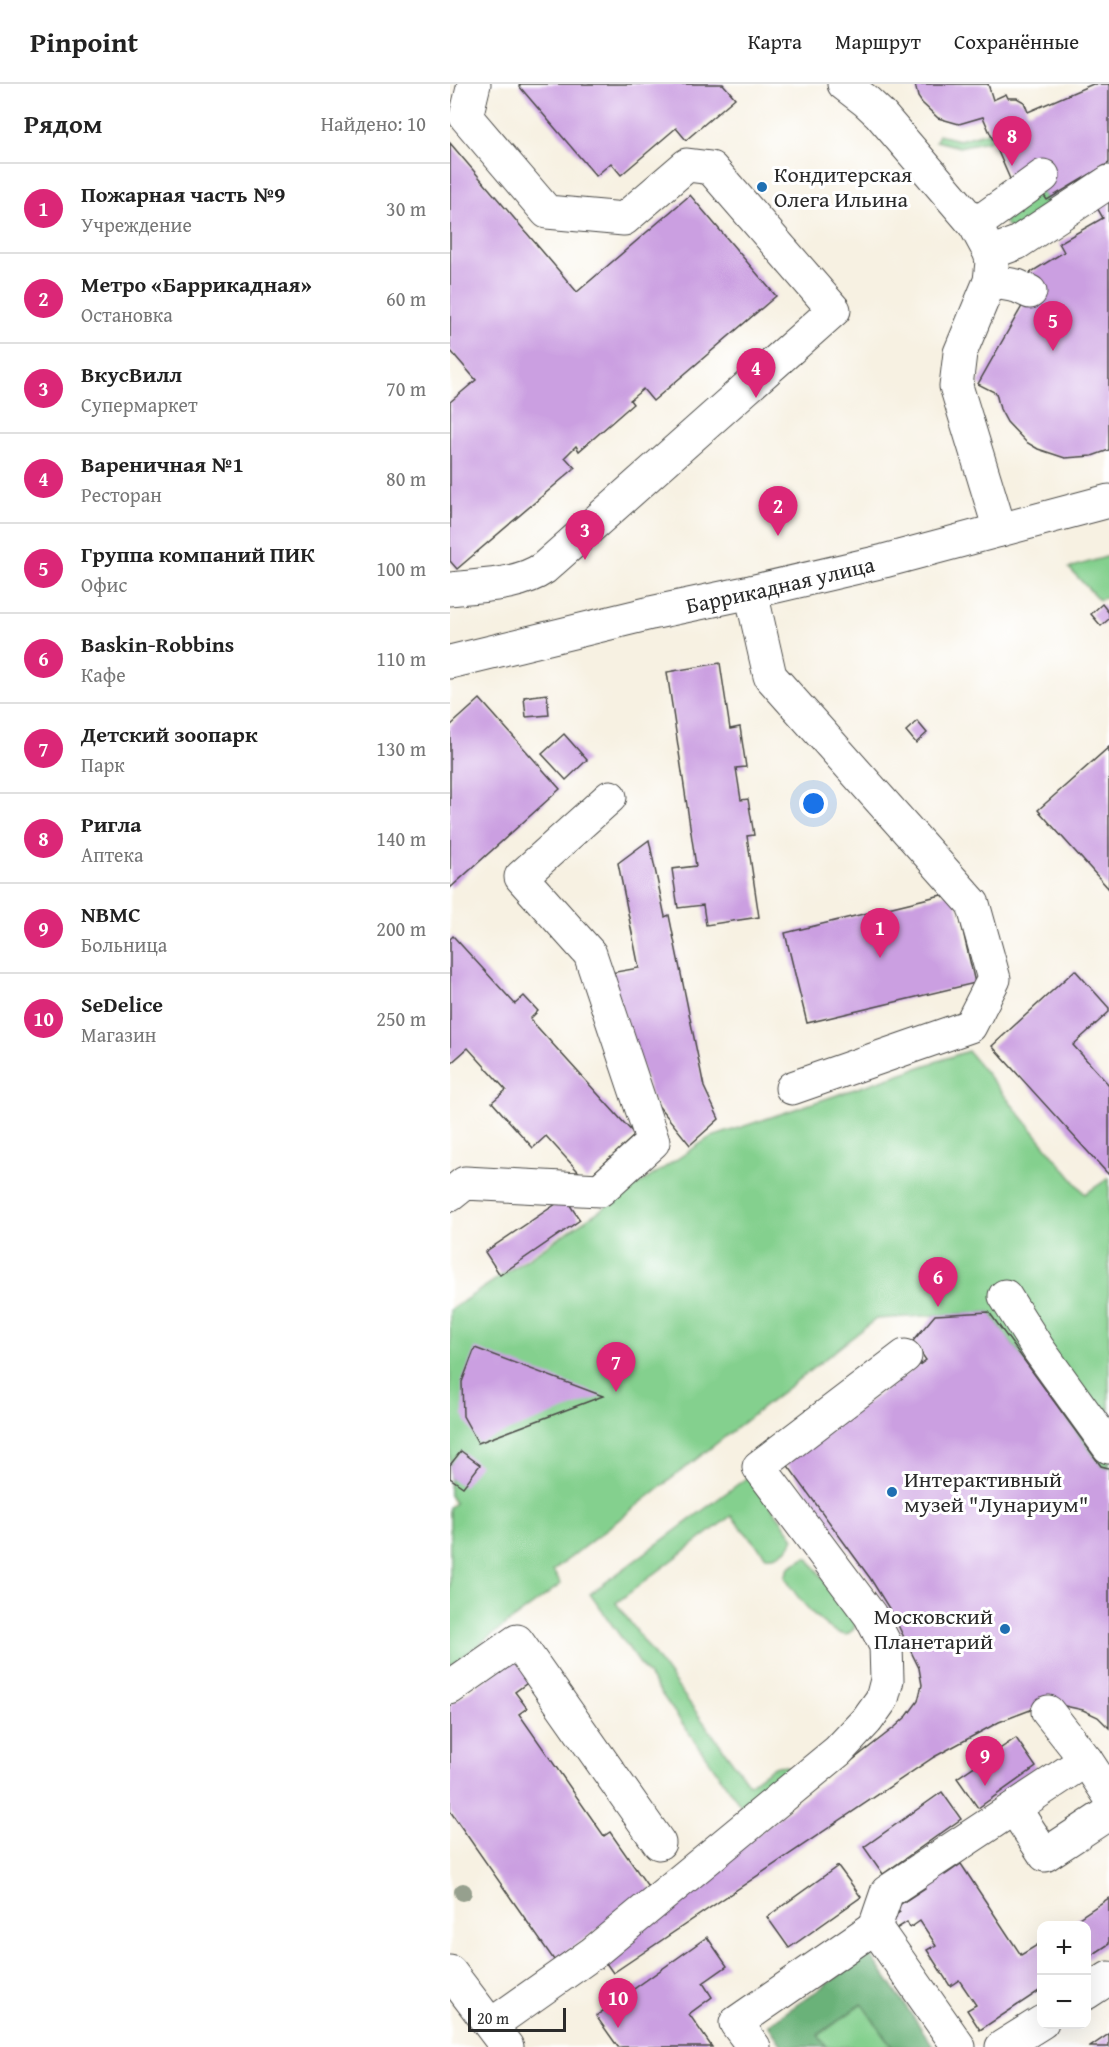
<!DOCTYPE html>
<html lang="ru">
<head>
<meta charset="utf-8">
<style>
	body { margin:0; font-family:"Gentium Book Plus",serif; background:#f6f6f6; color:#222 }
	.controls { position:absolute; right:18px; bottom:18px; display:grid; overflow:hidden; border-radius:12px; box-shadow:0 6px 24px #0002 }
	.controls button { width:54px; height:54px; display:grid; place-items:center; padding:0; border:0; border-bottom:2px solid #e0e0e0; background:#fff; color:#222; font:30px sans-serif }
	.scale { position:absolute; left:18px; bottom:15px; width:98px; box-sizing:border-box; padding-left:6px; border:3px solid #2b2b2b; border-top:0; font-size:16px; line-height:21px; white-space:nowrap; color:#2b2b2b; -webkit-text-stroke:4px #fff; paint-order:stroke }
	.you { position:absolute; left:364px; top:720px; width:21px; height:21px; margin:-15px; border:4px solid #fff; border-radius:50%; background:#1a73e8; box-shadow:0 0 0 9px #1a73e833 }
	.badge { display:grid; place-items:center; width:39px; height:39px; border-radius:50%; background:#db2777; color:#fff; font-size:20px; font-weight:700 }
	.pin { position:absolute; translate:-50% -50px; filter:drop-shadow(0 2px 3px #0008) }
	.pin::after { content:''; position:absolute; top:32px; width:21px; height:18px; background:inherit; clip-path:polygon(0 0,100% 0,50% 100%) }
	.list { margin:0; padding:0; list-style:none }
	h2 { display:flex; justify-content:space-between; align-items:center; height:78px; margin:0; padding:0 24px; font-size:26px }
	h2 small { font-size:20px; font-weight:400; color:#767676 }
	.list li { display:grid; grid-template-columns:39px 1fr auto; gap:18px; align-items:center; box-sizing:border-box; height:90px; padding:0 24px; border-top:2px solid #e0e0e0 }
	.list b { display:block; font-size:22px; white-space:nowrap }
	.list p { margin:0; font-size:20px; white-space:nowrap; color:#767676 }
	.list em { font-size:20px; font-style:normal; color:#767676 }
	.map { position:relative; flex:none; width:659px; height:1963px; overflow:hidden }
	header { display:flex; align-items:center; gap:36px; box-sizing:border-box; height:84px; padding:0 30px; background:#fff; border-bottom:2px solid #e0e0e0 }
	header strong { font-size:28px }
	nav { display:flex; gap:33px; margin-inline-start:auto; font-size:21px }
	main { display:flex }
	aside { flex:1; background:#fff }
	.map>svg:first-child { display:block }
	.green { fill:#84d08e; stroke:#587e5c; stroke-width:1.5 }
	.forest { fill:#6bb279; stroke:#4b6e52; stroke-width:1.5 }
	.building { fill:#cb9fe1 }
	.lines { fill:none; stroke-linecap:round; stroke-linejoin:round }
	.minor-casing { stroke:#4a4946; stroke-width:35 }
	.major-casing { stroke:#4a4946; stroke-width:35 }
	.minor { stroke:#fff; stroke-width:33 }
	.major { stroke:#fff; stroke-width:33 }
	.tree { fill:#96a08e }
	.poi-dot { fill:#1f6fb2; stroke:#fff; stroke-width:2 }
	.labels { text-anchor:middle; stroke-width:6; stroke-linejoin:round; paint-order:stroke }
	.poi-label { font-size:22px; fill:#2b2b2b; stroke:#fff; text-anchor:start }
	.street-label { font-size:22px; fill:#2b2b2b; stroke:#fff }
</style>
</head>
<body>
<header>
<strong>Pinpoint</strong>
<nav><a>Карта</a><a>Маршрут</a><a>Сохранённые</a></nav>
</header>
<main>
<aside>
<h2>Рядом<small>Найдено: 10</small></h2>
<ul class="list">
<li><span class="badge">1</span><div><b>Пожарная часть №9</b><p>Учреждение</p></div><em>30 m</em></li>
<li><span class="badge">2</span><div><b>Метро «Баррикадная»</b><p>Остановка</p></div><em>60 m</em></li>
<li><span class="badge">3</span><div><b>ВкусВилл</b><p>Супермаркет</p></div><em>70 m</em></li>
<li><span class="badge">4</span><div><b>Вареничная №1</b><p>Ресторан</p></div><em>80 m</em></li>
<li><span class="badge">5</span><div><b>Группа компаний ПИК</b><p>Офис</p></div><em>100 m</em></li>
<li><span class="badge">6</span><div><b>Baskin-Robbins</b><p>Кафе</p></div><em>110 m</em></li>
<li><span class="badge">7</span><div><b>Детский зоопарк</b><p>Парк</p></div><em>130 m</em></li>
<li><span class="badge">8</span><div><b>Ригла</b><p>Аптека</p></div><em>140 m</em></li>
<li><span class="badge">9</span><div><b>NBMC</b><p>Больница</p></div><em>200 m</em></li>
<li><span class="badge">10</span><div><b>SeDelice</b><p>Магазин</p></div><em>250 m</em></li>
</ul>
</aside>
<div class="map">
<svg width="659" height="1963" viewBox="0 0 659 1963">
	<rect width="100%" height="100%" fill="#fff"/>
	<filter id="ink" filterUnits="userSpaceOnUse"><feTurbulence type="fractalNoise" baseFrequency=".0167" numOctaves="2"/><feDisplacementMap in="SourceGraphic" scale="12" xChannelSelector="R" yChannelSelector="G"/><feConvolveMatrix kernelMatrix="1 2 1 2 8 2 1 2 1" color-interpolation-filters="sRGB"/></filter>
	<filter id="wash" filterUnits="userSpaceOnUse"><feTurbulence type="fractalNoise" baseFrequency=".008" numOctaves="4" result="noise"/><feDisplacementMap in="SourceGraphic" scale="24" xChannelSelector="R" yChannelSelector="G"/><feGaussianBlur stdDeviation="1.35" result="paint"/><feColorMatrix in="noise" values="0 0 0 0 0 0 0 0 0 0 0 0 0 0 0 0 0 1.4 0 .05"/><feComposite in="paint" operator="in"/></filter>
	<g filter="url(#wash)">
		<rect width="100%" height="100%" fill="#f7f1e2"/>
		<g class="green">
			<path d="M539,48l3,6 -4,3 -29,6 -23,-6 3,-6 20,5z"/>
			<path d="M590,105l7,11 9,-6 5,7 -49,29 -6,-5 -1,-4z"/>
			<path d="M659,472v41l-10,3 -30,-32z"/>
			<path d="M518,967l117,143 24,-16v290l-8,-2 -112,-154 -113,7 -323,252 8,13 -111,82v-159l5,-4 -5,-8v-185l259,-172z"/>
			<path d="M299,1392l45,62c-3,11 -17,20 -28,18l-35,-40 -115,87 133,181c13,-8 30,-28 44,-13l-46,43 -157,-220z"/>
			<path d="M355,1474h3l48,65 -3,7 -7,5c-21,-3 -51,-39 -61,-58l4,-10z"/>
			<path d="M412,1920l30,43h-66l-8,-11z"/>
		</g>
		<path class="forest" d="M420,1870l64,93h-42l-30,-43 -44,31 8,12h-43l-15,-22z"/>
		<g id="blocks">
			<g class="building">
				<path d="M71,0h202l12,14 -49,42 -10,-12 -55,47 -10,-12 -15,13 -77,-90z"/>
				<path d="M465,0h73l5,16 13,-6 2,4h9l7,4 4,10 65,-28h16v79l-62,37 -10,-15 -20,10 -34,-78 -24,7 -21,-6 -16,-15 -4,-6z"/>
				<path d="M0,59l127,149 113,-97 86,101 -123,105 -10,-12 -13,11 3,4 -54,47 -3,-5 -11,11 10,11 -118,101 -7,-8v-159l26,-22 -26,-30z"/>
				<path d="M659,113v253l-17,6 -27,2 -27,-9 -12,-7 -19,-20 -7,-13 -4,-16 -18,-9 52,-92 -7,-15 41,-25 -5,-9 44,-25 -7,-12z"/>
				<path d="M652,520l7,9v6l-8,7 -10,-12z"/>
				<path d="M270,579l10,66 10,-2 6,40 -10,1 5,32 7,-1 6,36 -7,1 12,81 -53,8 -3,-20 -25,3 -6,-39 24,-3 -29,-194z"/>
				<path d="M97,610l2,21 -23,2 -2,-20z"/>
				<path d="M30,615l80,90 -110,99v-162z"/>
				<path d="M467,637l10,12 -11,10 -10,-12z"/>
				<path d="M114,650l23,26 -21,20 -24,-26z"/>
				<path d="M659,663v142l-71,-79z"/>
				<path d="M199,756l16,77 4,-2 35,172 15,32 -29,26 -38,-47 -42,-125 29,-5 -21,-105z"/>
				<path d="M504,808l21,91 -168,40 -22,-90z"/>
				<path d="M3,852l62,68 9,-8 14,15 -8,8 105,116 -49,45 -40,-44 -13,12 -41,-46 14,-12 -38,-42 -18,16v-125z"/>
				<path d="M625,886l34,38v4l-36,33 36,40v90l-117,-129z"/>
				<path d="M115,1114l15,22 -80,55 -15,-23z"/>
				<path d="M539,1228l112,154 8,2v260l-11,-11 -15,-7 -18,-4h-18l-14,3 -34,13 -65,35 -321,216 -12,-17 294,-229 12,-11 11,-15 4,-16 -3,-17 -27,-55 -22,-35 -84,-115 140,-103 -13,-19 22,-26z"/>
				<path d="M25,1264l128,48 -125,47 -15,-27 -1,-34z"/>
				<path d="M11,1367l19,14 -17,22 -13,-9v-13z"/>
				<path d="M65,1575l15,22 -15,11 12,16 -8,6 85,122 6,-4 42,60 -98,68 -104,-149v-106z"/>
				<path d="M566,1654l20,29 -58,41 -21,-30z"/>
				<path d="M492,1708l19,27 -78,55 -19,-27z"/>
				<path d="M511,1780l60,91 21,-13v47l-62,41 -13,-20 9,-5 -17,-25 -9,6 -23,-36 9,-5 -16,-24 -10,7 -3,-6 -11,7 -7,-10 11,-7 -4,-5 29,-19 -5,-8 20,-13 5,8z"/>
				<path d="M388,1782l23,31 -72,51 -22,-31z"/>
				<path d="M659,1814v46l-23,15v-33h-19z"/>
				<path d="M257,1853l20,29 -24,17 9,14 -23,17 23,33h-94l-22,-31z"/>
				<path d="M659,1950v13h-19z"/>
			</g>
		</g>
	</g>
	<g filter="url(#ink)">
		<use href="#blocks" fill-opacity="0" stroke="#4a4946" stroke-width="1.5"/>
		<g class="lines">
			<defs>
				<g id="minor">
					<path d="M394,0l22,17 14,13 95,111 15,28 2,9 -2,19 -30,72 -4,33 44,144"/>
					<path d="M525,141l68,-49"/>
					<path d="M540,169l27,-10 92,-61"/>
					<path d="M540,197l27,5 13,6"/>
					<path d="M0,505c30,-4 68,-3 94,-21l290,-258 -123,-142 -24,-3 -63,54 -77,-7 -81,-95 8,-33"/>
					<path d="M301,508l19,84 203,228 21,75 -24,47 -178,62"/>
					<path d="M0,1111l15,-12 135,7 53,-48 -63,-188 -69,-77 89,-80"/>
					<path d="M555,1212l34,54 70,97"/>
					<path d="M0,1604l67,-47 142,202"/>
					<path d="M598,1628l38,48 23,35"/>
					<path d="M564,1724l31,47 64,-42"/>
					<path d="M425,1843l12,-35 199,-132"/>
					<path d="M636,1909l23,-15"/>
					<path d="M41,1941l102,-72 245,-202 29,-31 15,-21 5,-19 -1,-34 -16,-31 -111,-148 146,-111"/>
					<path d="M304,1963l-18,-24 139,-96 84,120"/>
					<path d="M552,1963l40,-25"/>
				</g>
				<g id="major">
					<path id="s1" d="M0,578l201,-49 100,-21 133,-31 225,-60"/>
					<path d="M0,1888l57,75"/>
				</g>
			</defs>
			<use href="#minor" class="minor-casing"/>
			<use href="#major" class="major-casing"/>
			<use href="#minor" class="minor"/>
			<use href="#major" class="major"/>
		</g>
		<circle class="tree" cx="13" cy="1808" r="9"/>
	</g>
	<g class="poi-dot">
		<circle cx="312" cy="103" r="6"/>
		<circle cx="442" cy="1408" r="6"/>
		<circle cx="555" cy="1545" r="6"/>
	</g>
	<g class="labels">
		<g class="poi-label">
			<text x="324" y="98">Кондитерская<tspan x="324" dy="25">Олега Ильина</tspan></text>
			<text x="454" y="1403">Интерактивный<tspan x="454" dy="25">музей "Лунариум"</tspan></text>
			<text x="543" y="1540" text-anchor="end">Московский<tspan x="543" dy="25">Планетарий</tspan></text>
		</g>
		<g class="street-label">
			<text dy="8" stroke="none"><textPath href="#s1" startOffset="339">Баррикадная улица</textPath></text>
		</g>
	</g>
</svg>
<div class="controls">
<button>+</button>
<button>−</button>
</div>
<div class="scale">20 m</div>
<div class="you"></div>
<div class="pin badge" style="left:430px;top:874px">1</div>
<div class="pin badge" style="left:328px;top:452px">2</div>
<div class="pin badge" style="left:135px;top:476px">3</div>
<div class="pin badge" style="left:306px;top:314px">4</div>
<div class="pin badge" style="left:603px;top:267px">5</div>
<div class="pin badge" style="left:488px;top:1223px">6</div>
<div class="pin badge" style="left:166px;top:1308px">7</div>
<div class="pin badge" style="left:562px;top:82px">8</div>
<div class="pin badge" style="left:535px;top:1702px">9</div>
<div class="pin badge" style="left:168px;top:1944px">10</div>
</div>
</main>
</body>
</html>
